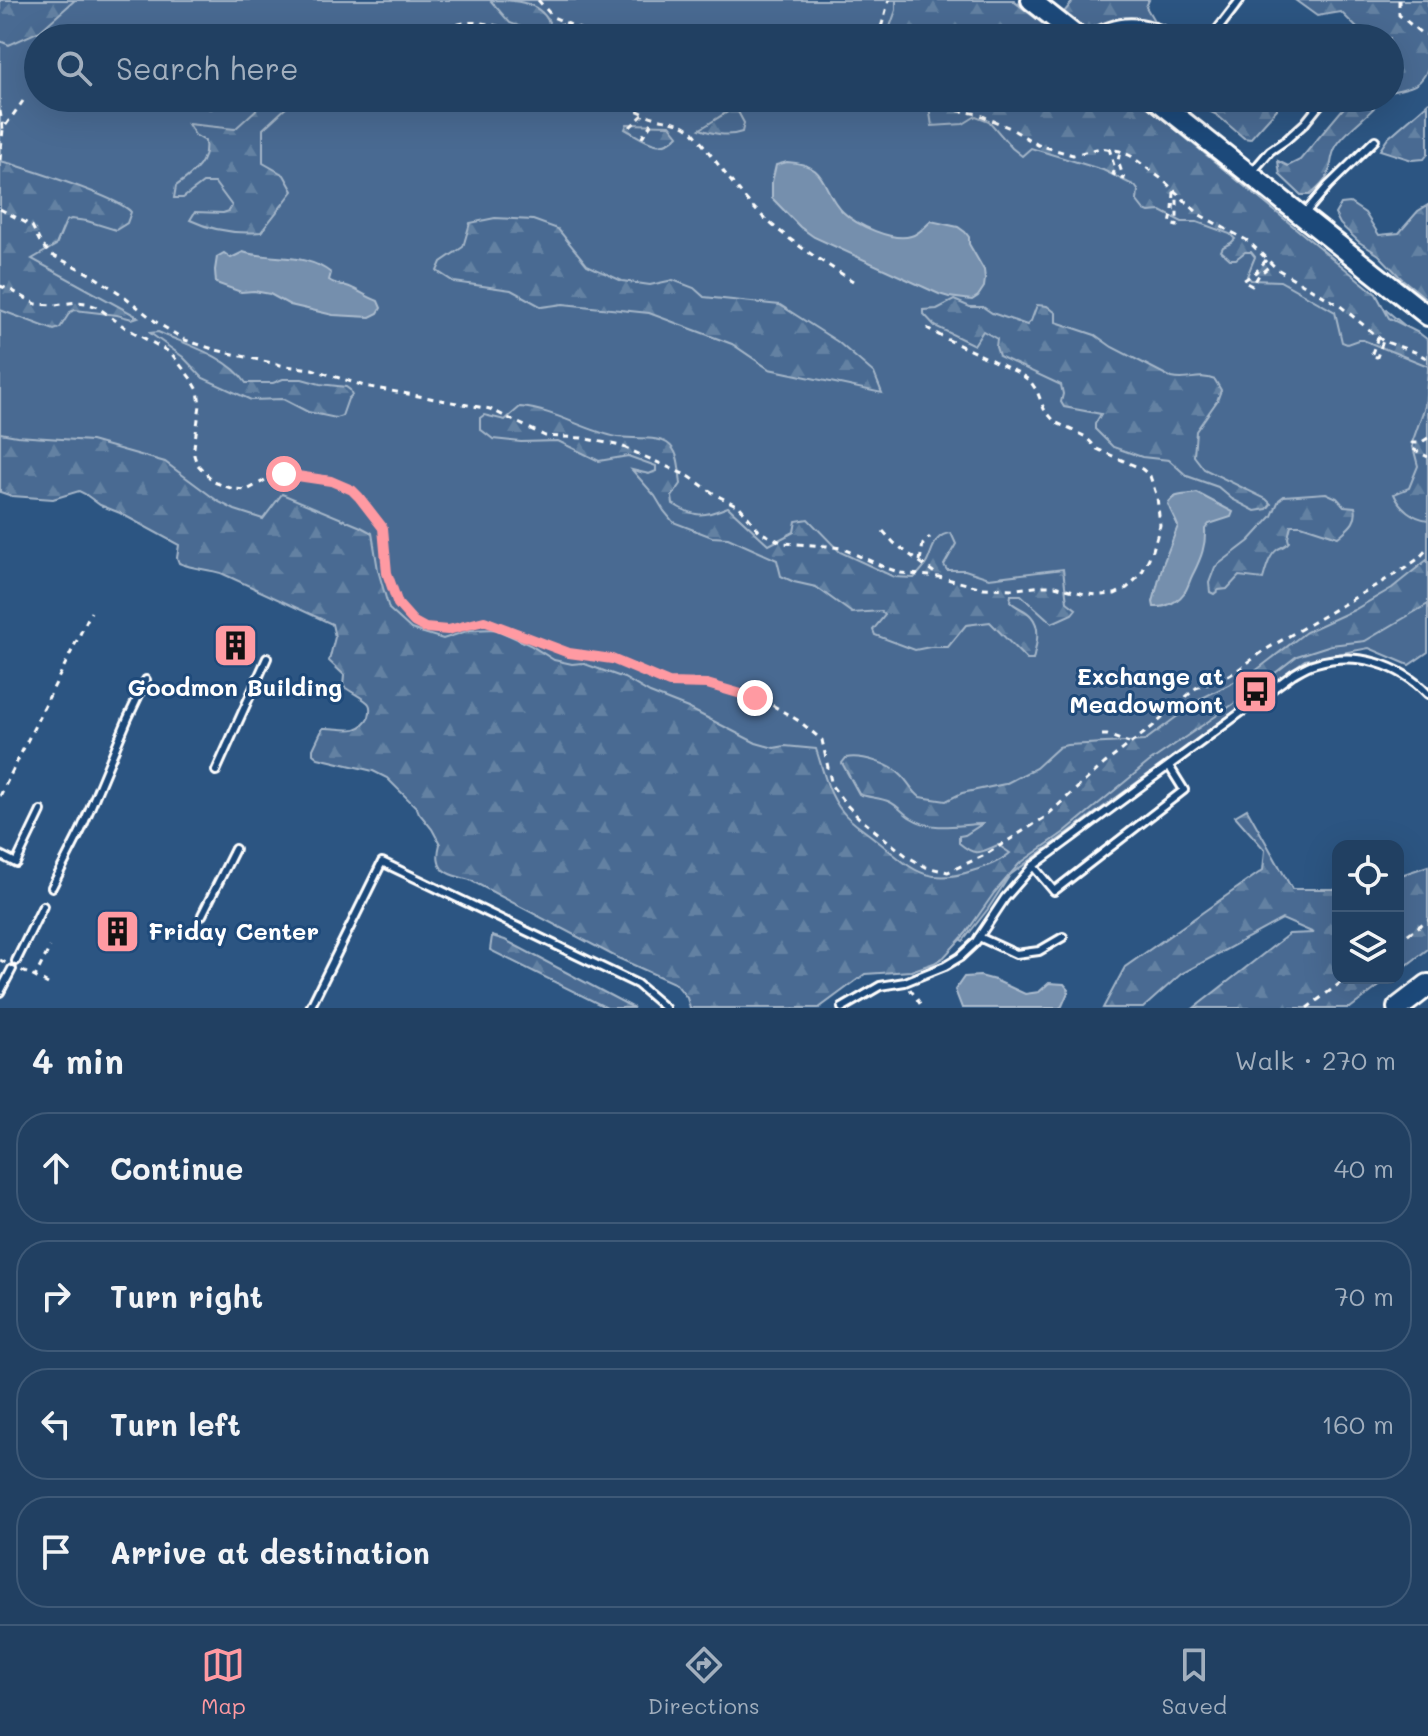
<!DOCTYPE html>
<html lang="en">
<head>
<meta charset="utf-8">
<style>
	body { margin:0; font-family:Mali,sans-serif; background:#2d4b6b; color:#f1f3f6 }
	.controls { position:absolute; right:24px; bottom:24px; display:grid; overflow:hidden; border-radius:16px; box-shadow:0 8px 32px #0002 }
	.controls button { width:72px; height:72px; display:grid; place-items:center; padding:0; border:0; border-bottom:2px solid #3e5977; background:#214062; color:#f1f3f6; font:40px sans-serif }
	.stop { position:absolute; width:24px; height:24px; margin:-18px; border:6px solid #ff9aa2; border-radius:50%; background:#fff }
	.stop.end { background:#ff9aa2; border-color:#fff; box-shadow:0 2px 8px #0008 }
	.list { margin:0; padding:0; list-style:none }
	h2 { display:flex; justify-content:space-between; align-items:center; height:104px; margin:0; padding:0 32px; font-size:34px }
	h2 small { font-size:26px; font-weight:400; color:#a2afbe }
	.list li { display:grid; grid-template-columns:52px 1fr auto; gap:24px; align-items:center; box-sizing:border-box; height:112px; margin:0 16px 16px; padding:0 16px; border:2px solid #3e5977; border-radius:32px }
	.list b { display:block; font-size:30px; white-space:nowrap }
	.list em { font-size:26px; font-style:normal; color:#a2afbe }
	.icon { flex:none; width:44px; height:44px; fill:none; stroke:currentColor; stroke-width:2; stroke-linecap:round; stroke-linejoin:round }
	.map { position:relative; flex:none; width:1428px; height:1008px; overflow:hidden }
	.search { position:absolute; background:#214062; box-shadow:0 8px 32px #0002; left:24px; right:24px; top:24px; height:88px; display:flex; align-items:center; gap:20px; box-sizing:border-box; padding:0 28px; border-radius:44px; color:#a2afbe; font-size:30px }
	.sheet { height:616px; background:#214062 }
	nav { display:flex; justify-content:space-around; align-items:center; box-sizing:border-box; height:112px; border-top:2px solid #3e5977; background:#214062; font-size:22px; color:#a2afbe }
	nav a { display:grid; justify-items:center; gap:4px }
	nav .on { color:#ff9aa2 }
	.map>svg:first-child { display:block }
	.green { fill:#486b92; stroke:#a4b5c8; stroke-width:2 }
	.forest { fill:url(#forest-firs); stroke:#a4b5c8; stroke-width:2 }
	.water { fill:#748fad; stroke:#acbcce; stroke-width:2 }
	.lines { fill:none; stroke-linecap:round; stroke-linejoin:round }
	.lane-casing { stroke:#fff; stroke-width:12 }
	.secondary-casing { stroke:#fff; stroke-width:24 }
	.primary-casing { stroke:#fff; stroke-width:26 }
	.path { stroke:#fff; stroke-width:3; stroke-dasharray:6 6; stroke-linecap:butt }
	.lane { stroke:#1f4a7a; stroke-width:6 }
	.secondary { stroke:#1f4a7a; stroke-width:18 }
	.primary { stroke:#1f4a7a; stroke-width:20 }
	.path-bridge { stroke:#fff; stroke-width:3; stroke-dasharray:6 6; stroke-linecap:butt }
	.route { stroke:#ff9aa2; stroke-width:10 }
	.labels { text-anchor:middle; stroke-width:6; stroke-linejoin:round; paint-order:stroke }
	.poi-label { font-size:24px; font-weight:bold; fill:#fff; stroke:#1f4a7a; text-anchor:end }
</style>
</head>
<body>
<div class="map">
<svg width="1428" height="1008" viewBox="0 0 1428 1008">
	<defs>
		<pattern id="forest-firs" width="22" height="20" patternUnits="userSpaceOnUse" patternTransform="scale(2)"><rect width="22" height="20" fill="#486b92"/><path d="M5 1l3.5 6h-7zM16 11l3.5 6h-7z" fill="#6381a2"/></pattern>
	</defs>
	<rect width="100%" height="100%" fill="#2c5582"/>
	<filter id="ink" filterUnits="userSpaceOnUse"><feTurbulence type="fractalNoise" baseFrequency=".0125" numOctaves="2"/><feDisplacementMap in="SourceGraphic" scale="16" xChannelSelector="R" yChannelSelector="G"/><feConvolveMatrix kernelMatrix="1 2 1 2 8 2 1 2 1" color-interpolation-filters="sRGB"/></filter>
	<g filter="url(#ink)">
		<path class="green" d="M0,0h1014l45,38h-1021v60h1093l297,247v307l-19,13 -40,-17 -64,12 -295,215 -22,34 -25,32 -833,-455 -130,-26z"/>
		<g class="forest">
			<path d="M0,0h75l-35,31 -31,14 -9,-4z"/>
			<path d="M490,0c21,0 48,0 59,22l-2,5 -15,4 -22,-8z"/>
			<path d="M896,0h116l49,38h-175l10,-28z"/>
			<path d="M1074,0h75l-3,7 18,31h-66l-34,-26z"/>
			<path d="M1295,0h133v68c-8,21 -20,19 -38,24v-54h-31l2,-6 -20,-20 -24,4z"/>
			<path d="M275,98h32l-17,6 -27,25v34l21,12 9,16 -32,41c-26,2 -48,-1 -71,-12l5,-8 28,1 6,-2 3,-5 -17,-23h-12l-20,15h-9l2,-12c17,-13 32,-22 29,-45l-10,-6 -7,-11 47,5 24,-22z"/>
			<path d="M921,98h216l239,196 13,24 30,15 9,7v26l-65,-26h-5l-11,4 -5,-2 -7,-30 -55,-31 -29,-1 -4,-4 8,-19 -4,-5h-6l-9,7h-6l-9,-8 2,-4 8,-4 4,-4 -5,-5 -33,-12h-15l-21,-11 -12,1 -5,-2 -7,-9 1,-11 -3,-4 -32,-16 -72,-22 -9,8 -10,-8 -23,-27 -13,-5 -13,8 -31,2 -4,-26z"/>
			<path d="M1191,98h78l8,6v5l-27,30 -6,-1 -27,-23 -22,-11z"/>
			<path d="M1352,98h31c-13,17 -36,31 -46,47 -6,9 -5,15 -7,24 -3,12 -12,19 -20,26h-9l-21,-20 -2,-14 10,5 12,-6z"/>
			<path d="M1428,103v51l-4,5 -12,1 -32,-10 8,-12z"/>
			<path d="M736,108l8,15 -2,9c-15,5 -28,2 -42,-3 13,-7 23,-16 36,-21z"/>
			<path d="M627,124l43,1 8,10c-17,20 -34,4 -53,-6z"/>
			<path d="M0,161l12,3c22,7 108,34 119,48l-4,11 -11,7 -29,-9 -16,-2 -5,2 -10,24 -24,14 106,58 -6,2 -15,-4 -42,-5 -5,2 -10,16 -6,2 -54,-20z"/>
			<path d="M1350,203l15,10 14,22 20,-2 19,-22 10,-6v95l-27,-22 -22,-23 -20,-13 -19,-18 -5,-10 6,-10z"/>
			<path d="M495,218l38,2 25,9 29,36 35,16 28,4 23,-5 21,8 10,9 76,8 58,37 36,31 8,20 -113,-24 -37,-25 -83,-31 -86,-9 -21,3 -31,-17 -57,-8 -17,-11 4,-9 22,-15 7,-24z"/>
			<path d="M954,300l16,7h13l9,6 35,12 4,-4 6,-16 10,1 9,7v9l39,13 17,12 60,31c18,4 25,-5 43,2l6,10 -4,11 -21,30 -2,25 10,13 62,30 5,5 -4,5 -12,2 -23,-12 -14,-12 -31,-11 -18,-16 -27,-3 -29,-10 -18,-18v-5l6,-10 -37,-7 -3,-5 2,-8 -2,-9 -62,-29 -3,-9 1,-8 -14,-8 -9,14 -39,-19 -12,-13v-3l14,-1z"/>
			<path d="M158,332c29,13 70,24 88,51h27l10,-4h19l18,5 26,3 4,3 2,5 -4,4 -6,17 -6,2 -28,-6 -25,-13 -32,1 -48,-22 -20,-21 -33,-24z"/>
			<path d="M1428,369v151c-15,-2 -28,-12 -34,-26l15,-6 9,-22 -6,-23 13,-37z"/>
			<path d="M520,407c35,3 63,23 97,30 13,2 39,-1 50,6 13,8 12,27 14,41l-9,13 1,7c23,14 30,13 55,3l41,38 25,-13 2,-11 12,-2 32,33 54,25 20,1c4,-4 10,-10 13,-16 6,-12 7,-28 24,-29l5,11 -12,21 3,5h18l24,8 74,-9 4,33 9,7 -4,5 -20,9 -31,-28h-10l-1,6c6,7 15,8 21,15 11,12 5,30 2,44h-6l-37,-38 -24,3 -18,22h-18l-15,3 -40,-15 -2,-5 12,-15 -4,-4 -29,2 -36,-26 -22,-5 -13,-6 -4,-16 -49,-22 -16,-1 -39,-15 -9,-11 -9,-15 -23,-26 17,4 7,-3v-5l-28,-10 -29,5 -41,-20 -37,1 -28,-3 -13,-10v-11l4,-3 21,5z"/>
			<path d="M0,433l17,3 74,5 74,21 54,40 16,8 28,9 19,-25 79,33 11,6 6,37 11,39 22,20 32,10 27,-9 26,-1 34,16 24,15 18,4 10,-1 42,15 26,15 38,15 68,35 18,5 11,-2 31,3c7,21 12,45 26,62 8,11 22,19 33,28 35,28 50,48 97,32 14,-4 28,-9 38,-18l-12,-8c-19,8 -22,12 -39,-2v-7l6,-1 17,-11c-24,0 -49,8 -71,-6 -7,-4 -13,-12 -21,-16 -10,-5 -21,-4 -31,-8l-17,-31 4,-5c16,-3 45,6 56,18 7,7 10,15 18,21l26,4 16,-8 43,-9 31,-16 23,-21 8,-2 77,-4 58,-43 52,-26 52,-40 48,-22 38,-22 36,-29v45l-63,37 -34,4 -34,11 -49,38 -99,68 -86,71 -44,31 -25,29 -28,40 -22,24 -10,6 -23,8 -46,3 -46,34h-129l-3,-10 -11,-14 -58,-26 -148,-78c-24,-6 -37,-9 -30,-36l-8,-15 -13,-16 -2,-5 -30,-30 -14,-7 -55,-13 -5,-4v-5l10,-21c18,-1 36,9 46,-11 1,-4 2,-10 0,-13 -3,-5 -20,-13 -26,-18l1,-11 -15,-14 6,-24 -3,-13 -111,-51c-14,-4 -28,-4 -42,-10l-2,-5 2,-13 -59,-32 -20,-8 -15,-11 -6,-3 -26,8 -41,-3 -12,-4z"/>
			<path d="M1326,493l11,5 7,8 11,1c4,15 -8,22 -17,30l-37,-12h-10l-3,13 1,4c-3,4 -7,5 -11,7 -9,6 -12,20 -15,30l-24,-3 -12,13 -8,1 -5,4 -4,-2 -1,-9 6,-16 34,-26 23,-25 7,-16 5,-4z"/>
			<path d="M1247,809l45,80h46v89h52l-40,30h-156l95,-74 25,-1 -32,-14 -101,55 -38,34h-40l22,-41 138,-97 2,-20 -30,-34z"/>
			<path d="M1428,866v83l-30,23v-96z"/>
			<path d="M492,936l13,4 129,68h-27l-117,-58z"/>
		</g>
		<g class="water">
			<path d="M787,162c43,2 33,28 56,50 13,13 50,30 68,24 8,-2 14,-9 20,-15l27,6 7,5 4,5v7l15,26 1,9 -1,8 -6,9 -6,4 -23,-3 -10,-3 -125,-57 -14,-10 -28,-29v-16l4,-17z"/>
			<path d="M243,252c30,9 62,0 88,21l-2,7c8,6 16,4 25,9 8,4 15,9 24,12l3,7 -3,5 -8,4 -37,-2 -43,-10 -20,-11 -16,-3 -13,1 -25,-9 -1,-13 2,-13 7,-4 7,5z"/>
			<path d="M1197,493l36,19 -2,5 -22,7 -4,5c1,16 -4,29 -11,43 -3,5 -5,12 -8,18 -6,11 -20,18 -32,17l-1,-5 10,-38 15,-38c-3,-8 -7,-13 -10,-22 6,-12 18,-8 29,-11z"/>
			<path d="M980,976l15,4 30,14 14,-2 10,-9 15,1 5,6 -7,16 -3,2h-97l-7,-18 9,-13z"/>
		</g>
		<g class="lines">
			<defs>
				<g id="lane">
					<path d="M1084,38c35,-21 58,-21 94,0"/>
					<path d="M1211,38l29,-38"/>
					<path d="M1252,172l18,-21 16,-11 19,-17 20,-25"/>
					<path d="M1305,213l23,-27 47,-46"/>
					<path d="M216,771l51,-113"/>
					<path d="M0,855l16,8 25,-52"/>
					<path d="M1033,866l21,25 130,-101 -15,-24"/>
					<path d="M52,887l29,-57 47,-112 18,-38"/>
					<path d="M202,915l33,-66"/>
					<path d="M979,937l37,17 23,-3 24,-14"/>
					<path d="M16,961l27,-55"/>
					<path d="M0,992l12,-23"/>
					<path d="M310,1008l72,-146 255,122 28,24"/>
					<path d="M842,1008l38,-22 25,-4 40,-16 15,-9 15,-14 30,-45 28,-32 260,-192c7,-4 15,-9 23,-11 41,-12 83,1 112,31"/>
				</g>
				<g id="secondary">
					<path d="M1031,0l48,38"/>
					<path d="M1154,98l274,218"/>
				</g>
				<path id="primary" d="M1398,1008l30,-23"/>
			</defs>
			<use href="#lane" class="lane-casing"/>
			<use href="#secondary" class="secondary-casing"/>
			<use href="#primary" class="primary-casing"/>
			<g class="path">
				<path d="M538,0l15,17 47,21"/>
				<path d="M1399,0v15l22,18 7,2"/>
				<path d="M438,38c5,-4 10,-9 16,-12 22,-11 61,6 84,12"/>
				<path d="M557,38l4,-11v-4"/>
				<path d="M878,38l11,-38"/>
				<path d="M209,98l-4,2v5l4,3h7l37,-10"/>
				<path d="M213,98l16,4"/>
				<path d="M355,98c10,5 19,4 29,0"/>
				<path d="M617,98c9,6 18,12 28,16 18,8 32,4 48,18 23,28 42,58 68,83 28,26 60,46 92,66"/>
				<path d="M857,98h2"/>
				<path d="M887,98l91,16 32,14 28,17 35,10 27,-7 20,3 11,5 32,24 37,35 48,26 29,28 62,36 44,36 32,11 13,7"/>
				<path d="M0,111l3,18"/>
				<path d="M630,127l14,-13"/>
				<path d="M642,138c3,-8 11,-13 11,-21"/>
				<path d="M1109,148l6,21 -2,5 11,5 -6,-18 2,-10"/>
				<path d="M0,160l3,-31 20,-28"/>
				<path d="M1174,192l-1,18 -3,14 7,2v-33"/>
				<path d="M0,209l32,17 9,18 11,11 38,19 34,22 32,26 29,18 31,10 69,16 27,3 52,17 126,23 55,27 37,2 39,8 69,31 26,18 24,12 20,25 23,11 44,3 14,2 43,19 17,6 38,4 44,11 34,1 26,-3h12l30,8 15,1 15,-1 12,-6 14,-14 12,-24 7,-25 -3,-28 -7,-21 -8,-7 -45,-20 -11,-12 -31,-15 -11,-13 -7,-18 -7,-10 -11,-8 -75,-35 -17,-10"/>
				<path d="M1266,260l-10,12 -13,9 9,5 7,-11 13,-11"/>
				<path d="M0,286l11,4 25,14 19,1 22,-3 9,1 11,4 29,21 45,25 21,27 6,10 2,15 -6,42v8l3,9 17,18 19,7 14,1 22,-12 15,-4 47,7 21,9 14,15 17,23 4,45 2,10 9,21 16,18 11,6 11,2h12l36,-9 85,32 43,6 57,24 38,1 35,9 30,12 27,16 23,19 10,46 12,16 15,16 49,39 18,10 22,5 37,-17 59,-37 60,-54 48,-37 44,-39 27,-9 12,-7 30,-22 139,-81 14,-10 10,-11"/>
				<path d="M1378,337l-7,19 6,1 6,-16"/>
				<path d="M1428,438l-8,5h-8l1,6 15,8"/>
				<path d="M883,531l11,12 42,31"/>
				<path d="M920,561l3,-17 7,-7"/>
				<path d="M1102,735h5l22,8"/>
				<path d="M0,796l91,-184"/>
				<path d="M1398,941l30,-21"/>
				<path d="M48,984l-13,-7 15,-30"/>
				<path d="M910,989l13,19"/>
				<path d="M1307,1008l40,-30"/>
			</g>
			<use href="#lane" class="lane"/>
			<use href="#secondary" class="secondary"/>
			<use href="#primary" class="primary"/>
			<path class="path-bridge" d="M0,960l35,17"/>
		</g>
	</g>
	<g class="lines" filter="url(#ink)">
		<path class="route" d="M284,474l47,7 21,9 7,7 24,31 4,45 11,31 16,18 11,6 23,2 36,-9 85,32 43,6 57,24 38,1 48,14"/>
	</g>
	<defs>
		<symbol id="building-square" viewBox="-11 -11 22 22"><rect x="-9" y="-9" width="18" height="18" rx="4" fill="#ff9aa2" stroke="#1f4a7a"/><path d="M-4-6H4V6H1V3H-1V6H-4ZM-2.5-4.3h1.7v1.8h-1.7ZM.8-4.3h1.7v1.8H.8ZM-2.5-1h1.7V.8h-1.7ZM.8-1h1.7V.8H.8Z" fill="#111"/></symbol>
		<symbol id="bus-square" viewBox="-11 -11 22 22"><rect x="-9" y="-9" width="18" height="18" rx="4" fill="#ff9aa2" stroke="#1f4a7a"/><path d="M-5-6H5V4H4V6H2V4H-2V6H-4V4H-5ZM-3.5-4V0h7V-4ZM-3.5 1.2v1.5H-2V1.2ZM2 1.2v1.5H3.5V1.2Z" fill="#111"/></symbol>
	</defs>
	<g fill-rule="evenodd">
		<use href="#building-square" x="210" y="620" width="51" height="51"/>
		<use href="#bus-square" x="1230" y="666" width="51" height="51"/>
		<use href="#building-square" x="92" y="906" width="51" height="51"/>
	</g>
	<g class="labels">
		<g class="poi-label">
			<text x="1224" y="685">Exchange at<tspan x="1224" dy="28">Meadowmont</tspan></text>
			<text x="235" y="696" text-anchor="middle">Goodmon Building</text>
			<text x="148" y="940" text-anchor="start">Friday Center</text>
		</g>
	</g>
</svg>
<div class="controls">
<button><svg class="icon" aria-label="locate" viewBox="0 0 24 24"><circle cx="12" cy="12" r="6"/><path d="M12 2v4M12 18v4M2 12h4M18 12h4"/></svg></button>
<button><svg class="icon" aria-label="layers" viewBox="0 0 24 24"><path d="M12 4l9 5-9 5-9-5zM3 14l9 5 9-5"/></svg></button>
</div>
<div class="stop" style="left:284px;top:474px"></div>
<div class="stop end" style="left:755px;top:698px"></div>
<div class="search"><svg class="icon" aria-label="search" viewBox="0 0 24 24"><circle cx="10" cy="10" r="6"/><path d="M15 15l6 6"/></svg>Search here</div>
</div>
<section class="sheet">
<h2>4 min<small>Walk · 270 m</small></h2>
<ul class="list">
<li><svg class="icon" aria-label="ahead" viewBox="0 0 24 24"><path d="M12 20V5M6 11l6-6 6 6"/></svg><div><b>Continue</b></div><em>40 m</em></li>
<li><svg class="icon" aria-label="right" viewBox="0 0 24 24"><path d="M7 20v-9h11M14 6l5 5-5 5"/></svg><div><b>Turn right</b></div><em>70 m</em></li>
<li><svg class="icon" aria-label="left" viewBox="0 0 24 24"><path d="M17 20v-9H6M10 6l-5 5 5 5"/></svg><div><b>Turn left</b></div><em>160 m</em></li>
<li><svg class="icon" aria-label="arrive" viewBox="0 0 24 24"><path d="M6 21V4h12l-3 4 3 4H6"/></svg><div><b>Arrive at destination</b></div></li>
</ul>
</section>
<nav>
<a class="on"><svg class="icon" aria-label="map" viewBox="0 0 24 24"><path d="M3 6l6-2 6 2 6-2v14l-6 2-6-2-6 2zM9 4v14M15 6v14"/></svg>Map</a>
<a><svg class="icon" aria-label="directions" viewBox="0 0 24 24"><path d="M12 3l9 9-9 9-9-9zM9 14v-3h6M13 9l2 2-2 2"/></svg>Directions</a>
<a><svg class="icon" aria-label="saved" viewBox="0 0 24 24"><path d="M7 4h10v16l-5-4-5 4z"/></svg>Saved</a>
</nav>
</body>
</html>
